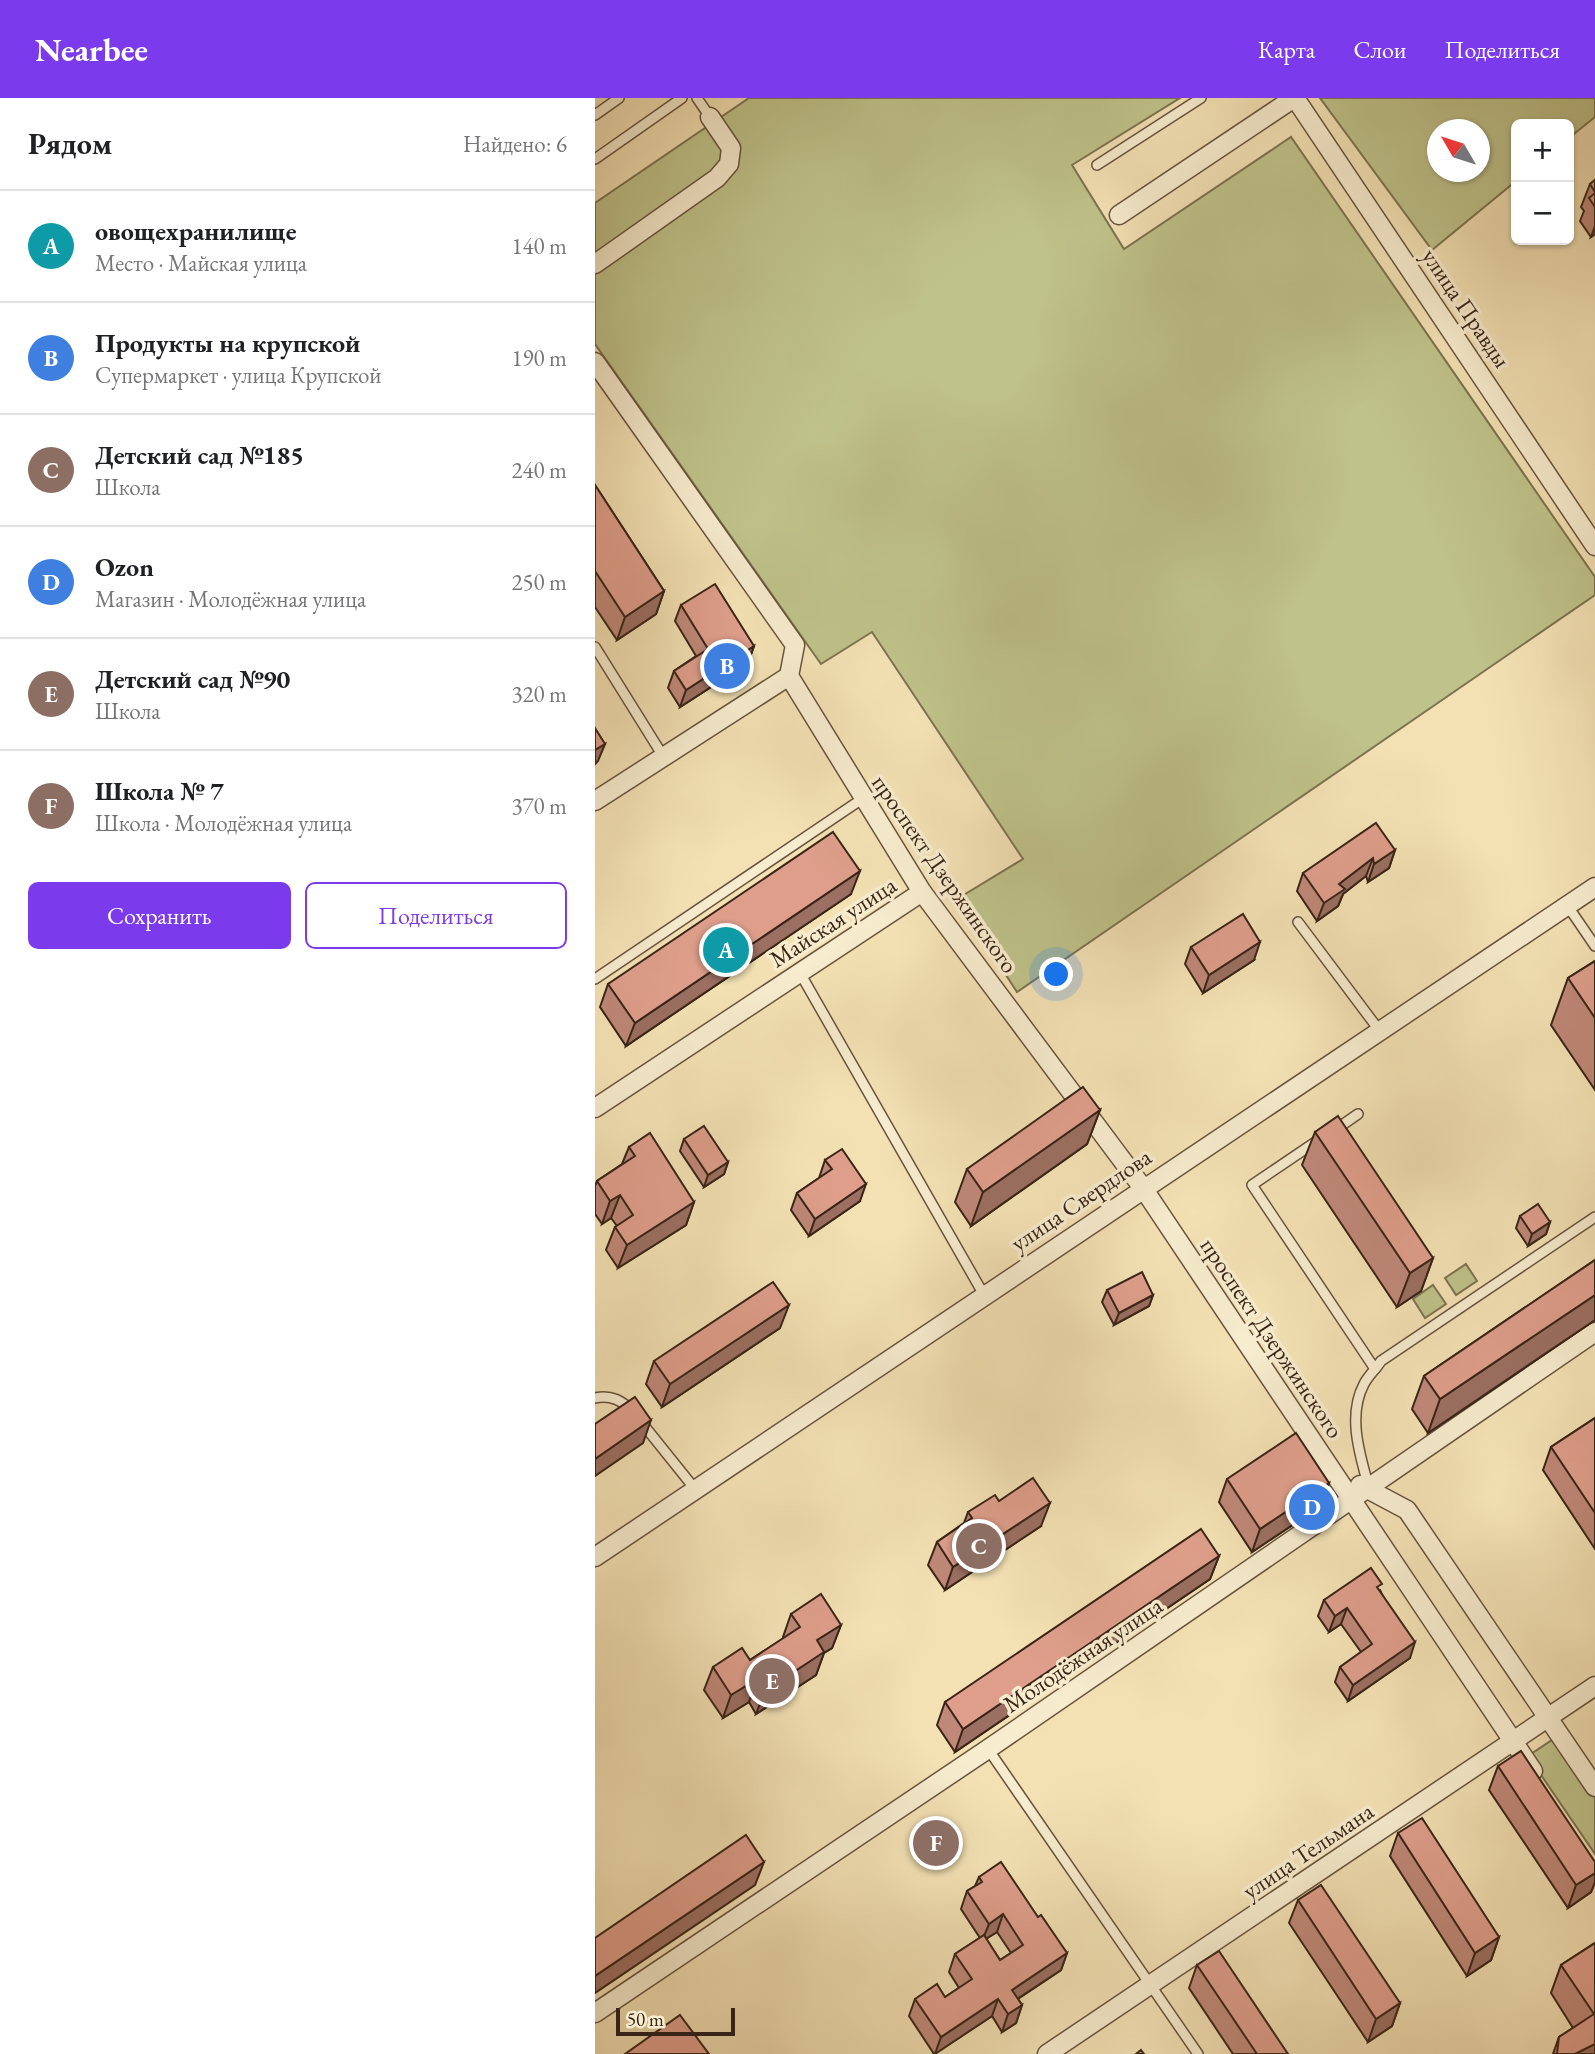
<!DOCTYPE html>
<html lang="ru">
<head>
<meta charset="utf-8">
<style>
	body { margin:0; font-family:"EB Garamond",serif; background:#f6f6f6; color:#202124 }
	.controls { position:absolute; right:21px; top:21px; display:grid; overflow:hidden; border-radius:10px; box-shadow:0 2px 5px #0004 }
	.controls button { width:63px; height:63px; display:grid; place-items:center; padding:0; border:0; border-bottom:2px solid #e0e0e0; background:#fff; color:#202124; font:35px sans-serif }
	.compass { position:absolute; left:832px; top:21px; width:63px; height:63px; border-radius:50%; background:#fff; box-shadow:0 2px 5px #0004; rotate:309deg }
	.scale { position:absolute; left:21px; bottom:18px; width:119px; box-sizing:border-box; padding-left:7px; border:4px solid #392417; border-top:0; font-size:19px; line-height:24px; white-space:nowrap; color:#392417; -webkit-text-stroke:5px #f7ecce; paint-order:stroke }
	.you { position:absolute; left:462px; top:877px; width:24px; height:24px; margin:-18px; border:5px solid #fff; border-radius:50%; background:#1a73e8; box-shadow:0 0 0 10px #1a73e833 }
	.badge { display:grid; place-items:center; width:46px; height:46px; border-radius:50%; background:#7c3aed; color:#fff; font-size:23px; font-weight:700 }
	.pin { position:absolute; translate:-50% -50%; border:4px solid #fff; box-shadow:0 2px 7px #0006 }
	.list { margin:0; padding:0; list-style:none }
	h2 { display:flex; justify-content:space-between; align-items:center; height:91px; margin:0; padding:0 28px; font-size:30px }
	h2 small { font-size:23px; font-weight:400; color:#757577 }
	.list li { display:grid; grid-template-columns:46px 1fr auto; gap:21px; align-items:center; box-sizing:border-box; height:112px; padding:0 28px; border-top:2px solid #e0e0e0 }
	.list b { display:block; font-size:26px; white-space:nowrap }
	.list p { margin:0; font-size:23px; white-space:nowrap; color:#757577 }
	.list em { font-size:23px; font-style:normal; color:#757577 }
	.actions { display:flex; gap:14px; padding:21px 28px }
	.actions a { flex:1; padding:16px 0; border:2px solid #7c3aed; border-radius:10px; text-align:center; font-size:24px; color:#7c3aed }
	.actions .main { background:#7c3aed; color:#fff }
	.map { position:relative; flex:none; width:1000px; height:1956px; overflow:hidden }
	header { display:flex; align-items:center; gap:42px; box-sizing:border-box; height:98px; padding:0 35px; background:#7c3aed; color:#fff }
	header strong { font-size:33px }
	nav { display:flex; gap:38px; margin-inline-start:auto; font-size:24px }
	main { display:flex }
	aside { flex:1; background:#fff }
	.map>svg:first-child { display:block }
	.green { fill:#bfc28a; stroke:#7c7350; stroke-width:2; fill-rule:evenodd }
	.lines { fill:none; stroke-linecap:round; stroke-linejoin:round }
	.service-casing { stroke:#68533e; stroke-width:12 }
	.minor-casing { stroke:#68533e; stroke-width:21 }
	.service { stroke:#f7ecce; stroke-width:9 }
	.minor { stroke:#f7ecce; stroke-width:18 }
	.wall { fill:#bf8878; stroke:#392417; stroke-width:2; fill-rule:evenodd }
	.shaded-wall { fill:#9b6f61; stroke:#392417; stroke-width:2 }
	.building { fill:#de9e8b; stroke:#392417; stroke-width:2 }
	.labels { text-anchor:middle; stroke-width:7; stroke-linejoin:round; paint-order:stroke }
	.street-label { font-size:24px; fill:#392417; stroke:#f7ecce }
</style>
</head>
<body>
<header>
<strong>Nearbee</strong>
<nav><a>Карта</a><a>Слои</a><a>Поделиться</a></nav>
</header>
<main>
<aside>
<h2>Рядом<small>Найдено: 6</small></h2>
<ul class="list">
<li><span class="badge" style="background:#0f9aa8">A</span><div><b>овощехранилище</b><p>Место · Майская улица</p></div><em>140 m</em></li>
<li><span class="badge" style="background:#3f7fe0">B</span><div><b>Продукты на крупской</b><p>Супермаркет · улица Крупской</p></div><em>190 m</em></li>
<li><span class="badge" style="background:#8d6e63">C</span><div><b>Детский сад №185</b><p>Школа</p></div><em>240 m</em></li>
<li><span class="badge" style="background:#3f7fe0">D</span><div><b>Ozon</b><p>Магазин · Молодёжная улица</p></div><em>250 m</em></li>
<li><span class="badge" style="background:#8d6e63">E</span><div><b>Детский сад №90</b><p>Школа</p></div><em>320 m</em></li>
<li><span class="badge" style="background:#8d6e63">F</span><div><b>Школа № 7</b><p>Школа · Молодёжная улица</p></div><em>370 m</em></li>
</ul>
<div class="actions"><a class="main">Сохранить</a><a>Поделиться</a></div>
</aside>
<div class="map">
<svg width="1000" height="1956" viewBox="0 0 1000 1956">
	<rect width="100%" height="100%" fill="#f3e1b4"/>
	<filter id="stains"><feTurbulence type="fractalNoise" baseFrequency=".00286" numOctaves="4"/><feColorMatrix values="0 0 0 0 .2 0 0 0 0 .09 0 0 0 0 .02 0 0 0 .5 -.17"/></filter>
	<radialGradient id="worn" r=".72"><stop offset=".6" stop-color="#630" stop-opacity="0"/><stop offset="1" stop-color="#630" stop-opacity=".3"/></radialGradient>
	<g class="green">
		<path d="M154,0h431l-108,67 52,84 167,-112 304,440v18l-578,397 -60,-93 66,-40 -151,-227 -51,32 -226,-320v-141z"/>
		<path d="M725,0h275v19l-26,21v-14h-53v57l-84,69zM842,32h42v42h-42z"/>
		<path d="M871,1166l11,17 -21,14 -11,-17z"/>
		<path d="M838,1187l13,19 -21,14 -12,-19z"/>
		<path d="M963,1638l37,59v59l-67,-98z"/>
	</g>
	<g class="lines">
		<defs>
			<g id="service">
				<path d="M102,0l13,19"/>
				<path d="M0,17l24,-17"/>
				<path d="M0,61l87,-61"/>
				<path d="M502,67l104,-67"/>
				<path d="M0,549l68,109"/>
				<path d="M972,807l28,41"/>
				<path d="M703,824l81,108"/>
				<path d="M205,875l184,322"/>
				<path d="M0,881l267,-180"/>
				<path d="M740,1032l23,-16"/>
				<path d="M722,1043l-65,44 123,184"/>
				<path d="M0,1300c16,-4 27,3 39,14"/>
				<path d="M47,1325l53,66"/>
				<path d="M774,1390c-9,-33 -22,-72 -5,-104 4,-8 12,-15 17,-23l214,-144"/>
				<path d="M393,1651l210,305"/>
			</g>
			<g id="minor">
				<path d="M700,0l300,448"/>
				<path d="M524,117l175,-117"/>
				<path d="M0,166l122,-86 12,-14 2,-16 -21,-31"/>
				<path d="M0,264l200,283 -6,31 133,216 221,296 390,583"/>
				<path d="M0,703l194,-125"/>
				<path d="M0,1010l327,-216"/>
				<path d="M765,1387l47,25 188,277"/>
				<path d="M0,1459l1000,-670"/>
				<path d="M0,1915l393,-264 607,-417"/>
				<path d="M452,1956l548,-368"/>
			</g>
		</defs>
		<use href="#service" class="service-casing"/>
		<use href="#minor" class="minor-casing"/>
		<use href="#service" class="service"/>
		<use href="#minor" class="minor"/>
	</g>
	<g class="wall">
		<path d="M1000,82v54l-4,3 -11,-16 4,-10 -3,-4 9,-23z"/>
		<path d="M0,387l69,106 -8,23 -39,26 -22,-33z"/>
		<path d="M86,507l73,41 -6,17 -68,44 -12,-19 6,-17 22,-15 -21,-35z"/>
		<path d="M800,752l-6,18 -21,14 -2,-6 -23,18 -5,12 -21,15 -20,-30 6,-18z"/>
		<path d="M256,796l-225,152 -26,-39 8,-23z"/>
		<path d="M596,849l63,13 -51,33 -18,-29z"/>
		<path d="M1000,863v129l-44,-65 17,-47z"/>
		<path d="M505,1012l-13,34 -116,82 -16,-24 12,-33z"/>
		<path d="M720,1034l118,126 -12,33 -24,16 -95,-142z"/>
		<path d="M89,1041l44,23 -4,12 -20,13 -24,-36z"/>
		<path d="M34,1049l65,55 -8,23 -68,43 -12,-18 9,-23 2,-1 -6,-8 -9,6 -7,-10v-28l2,-5 25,-17z"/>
		<path d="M230,1062l35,41 -51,35 -18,-26 6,-17 22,-15z"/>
		<path d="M925,1118l30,6 -4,12 -18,12 -12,-18z"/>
		<path d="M1000,1162v60l-167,113 -16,-24 12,-33z"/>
		<path d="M512,1192l46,5 -4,11 -35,19 -12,-23z"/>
		<path d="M185,1230l-118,79 -16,-23 8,-23z"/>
		<path d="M1000,1320v131l-52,-79 8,-23z"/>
		<path d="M632,1381l102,4 -8,23 -69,46 -33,-50z"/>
		<path d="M404,1403l42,25 -96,64 -17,-25 9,-23 27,-19 4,-11z"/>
		<path d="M624,1458l-9,23 -255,173 -18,-27 8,-23z"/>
		<path d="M785,1492l30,68 -62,43 -13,-19 5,-15 21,-15 -20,-28 -12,8 -11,-16 6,-16z"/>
		<path d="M196,1516l50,11 -9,23 -8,5 -8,22 -60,39 -7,-12 -26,16 -19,-28 9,-23 37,-7 34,-22 -1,-1z"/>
		<path d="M903,1668l97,96v20l-4,10 -23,16 -79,-118z"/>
		<path d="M803,1735l101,104 -8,23 -24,16 -77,-120z"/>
		<path d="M384,1779l59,40 29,36 -6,17 -43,29 4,6 -6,18 -14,9 -10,-16 -58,38 -25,-38 6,-17 30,-2 14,-9 -10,-16 6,-18 25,-16 -19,-29 6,-18 8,-5zM402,1834l14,21 -11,7 -14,-21z"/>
		<path d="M703,1802l102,103 -8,23 -24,16 -79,-119z"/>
		<path d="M1000,1845v111h-42l6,-17 14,-9 -22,-35 10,-28z"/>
		<path d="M602,1867l91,89h-55l-44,-66z"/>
	</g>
	<g class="shaded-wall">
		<path d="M1000,128v8l-4,3z"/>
		<path d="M69,493l-8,23 -39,26 8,-23z"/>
		<path d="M159,548l-6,17 -68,44 6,-17z"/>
		<path d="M10,646l-7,17 -3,3v-14z"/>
		<path d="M800,752l-6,18 -21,14 6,-18z"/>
		<path d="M778,760l-7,18 -23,18 -5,12 -21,15 7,-18 15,-19z"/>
		<path d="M265,773l-9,23 -225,152 9,-23z"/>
		<path d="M665,844l-6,18 -51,33 6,-18z"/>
		<path d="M505,1012l-13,34 -116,82 12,-34z"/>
		<path d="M133,1064l-4,12 -20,13 4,-12z"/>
		<path d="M271,1086l-6,17 -51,35 6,-17z"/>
		<path d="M25,1097l-9,23 -9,6 8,-23z"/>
		<path d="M99,1104l-8,23 -68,43 9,-23z"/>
		<path d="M955,1124l-4,12 -18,12 4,-12z"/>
		<path d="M838,1160l-12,33 -24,16 13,-34z"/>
		<path d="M558,1197l-4,11 -35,19 5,-12z"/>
		<path d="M1000,1197v25l-167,113 12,-34z"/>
		<path d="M194,1207l-9,23 -118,79 8,-23z"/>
		<path d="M56,1322l-8,23 -48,33v-17z"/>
		<path d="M734,1385l-8,23 -69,46 8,-23z"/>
		<path d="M455,1405l-9,23 -96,64 8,-23z"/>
		<path d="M624,1458l-9,23 -255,173 8,-23z"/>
		<path d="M752,1510l-6,16 -12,8 6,-16z"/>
		<path d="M246,1527l-9,23 -8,5 -8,22 -60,39 9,-23 52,-51z"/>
		<path d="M820,1544l-5,16 -62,43 5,-16z"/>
		<path d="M162,1581l-8,23 -26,16 8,-23z"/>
		<path d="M169,1764l-9,23 -160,108v-17z"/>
		<path d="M1000,1775v9l-4,10 -23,16 8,-23z"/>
		<path d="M408,1816l-6,18 -15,9 7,-17z"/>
		<path d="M904,1839l-8,23 -24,16 8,-23z"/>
		<path d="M472,1855l-6,17 -56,37 7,-17z"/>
		<path d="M403,1901l-6,17 -57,38 6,-17z"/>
		<path d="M805,1905l-8,23 -24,16 8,-23z"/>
		<path d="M427,1907l-6,18 -14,9 6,-18z"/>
		<path d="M1000,1946v10h-20z"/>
	</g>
	<g class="building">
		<path d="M1000,82v12l-5,-8z"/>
		<path d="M1000,95v14l-6,-9z"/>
		<path d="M0,387l69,106 -39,26 -30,-46z"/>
		<path d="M120,486l39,62 -68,44 -12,-19 34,-22 -27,-44z"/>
		<path d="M0,630l10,16 -10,6z"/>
		<path d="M781,725l19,27 -21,14 -1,-6 -34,26 6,5 -21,14 -21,-30z"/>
		<path d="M238,734l27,39 -225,152 -27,-39z"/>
		<path d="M648,816l17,28 -51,33 -18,-28z"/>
		<path d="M1000,863v57l-27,-40z"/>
		<path d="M488,989l17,23 -117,82 -16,-23z"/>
		<path d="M743,1018l95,142 -23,15 -95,-141z"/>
		<path d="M109,1028l24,36 -20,13 -24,-36z"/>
		<path d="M55,1035l44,69 -67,43 -12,-18 18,-12 -13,-20 -10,6 -13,-20 38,-25 -6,-9z"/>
		<path d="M247,1051l24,35 -51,35 -18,-26 35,-24 -7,-9z"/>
		<path d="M943,1106l12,18 -18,12 -12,-18z"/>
		<path d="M1000,1162v35l-155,104 -16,-23z"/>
		<path d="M547,1174l11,23 -34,18 -12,-23z"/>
		<path d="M178,1184l16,23 -119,79 -16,-23z"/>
		<path d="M40,1299l16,23 -56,39v-35z"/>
		<path d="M1000,1320v95l-44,-66z"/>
		<path d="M701,1335l33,50 -69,46 -33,-50z"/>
		<path d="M438,1380l17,25 -97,64 -16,-25 35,-24 -4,-6 27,-17 4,6z"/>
		<path d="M606,1431l18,27 -256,173 -18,-27z"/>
		<path d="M776,1470l11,16 -5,3 38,55 -62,43 -13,-18 32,-23 -25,-36 -12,8 -11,-16z"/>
		<path d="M226,1496l20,31 -24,15 7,12 -59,39 -8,-12 -26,16 -18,-28 29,-19 8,12 50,-33 -9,-13z"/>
		<path d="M926,1653l74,111v11l-19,12 -78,-119z"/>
		<path d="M827,1720l77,119 -24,16 -77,-120z"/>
		<path d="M151,1737l18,27 -169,114v-38z"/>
		<path d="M406,1764l37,55 3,-2 26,38 -55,37 10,15 -14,9 -10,-15 -57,38 -26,-38 22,-15 8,13 27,-18 -17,-25 29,-19 16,25 23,-15 -20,-31 -14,10 -22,-33 15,-9 -3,-5z"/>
		<path d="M726,1787l79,118 -24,16 -78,-119z"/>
		<path d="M1000,1845v101l-20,10h-18l2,-17 35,-23 -33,-49z"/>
		<path d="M624,1853l69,103h-31l-60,-89z"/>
		<path d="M85,1917l29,39h-84z"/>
		<path d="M546,1952l3,4h-8z"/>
	</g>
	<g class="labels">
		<g class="street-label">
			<text transform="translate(871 210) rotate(56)" y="8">улица Правды</text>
			<text transform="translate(350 776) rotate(55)" y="8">проспект Дзержинского</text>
			<text transform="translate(238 824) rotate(-33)" y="8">Майская улица</text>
			<text transform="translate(486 1102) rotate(-34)" y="8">улица Свердлова</text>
			<text transform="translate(677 1240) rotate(56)" y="8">проспект Дзержинского</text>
			<text transform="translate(488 1557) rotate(-34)" y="8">Молодёжная улица</text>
			<text transform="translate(713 1753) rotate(-34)" y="8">улица Тельмана</text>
		</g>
	</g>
	<rect width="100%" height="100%" filter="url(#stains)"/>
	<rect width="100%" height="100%" fill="url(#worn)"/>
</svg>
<div class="controls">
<button>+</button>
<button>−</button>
</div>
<svg class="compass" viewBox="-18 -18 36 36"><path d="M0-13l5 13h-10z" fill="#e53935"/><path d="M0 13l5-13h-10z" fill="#757577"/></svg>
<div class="scale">50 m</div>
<div class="you"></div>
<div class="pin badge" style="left:131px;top:852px;background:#0f9aa8">A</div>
<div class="pin badge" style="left:132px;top:568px;background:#3f7fe0">B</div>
<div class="pin badge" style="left:384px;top:1448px;background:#8d6e63">C</div>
<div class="pin badge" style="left:717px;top:1409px;background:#3f7fe0">D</div>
<div class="pin badge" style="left:177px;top:1583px;background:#8d6e63">E</div>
<div class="pin badge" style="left:341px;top:1745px;background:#8d6e63">F</div>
</div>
</main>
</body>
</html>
